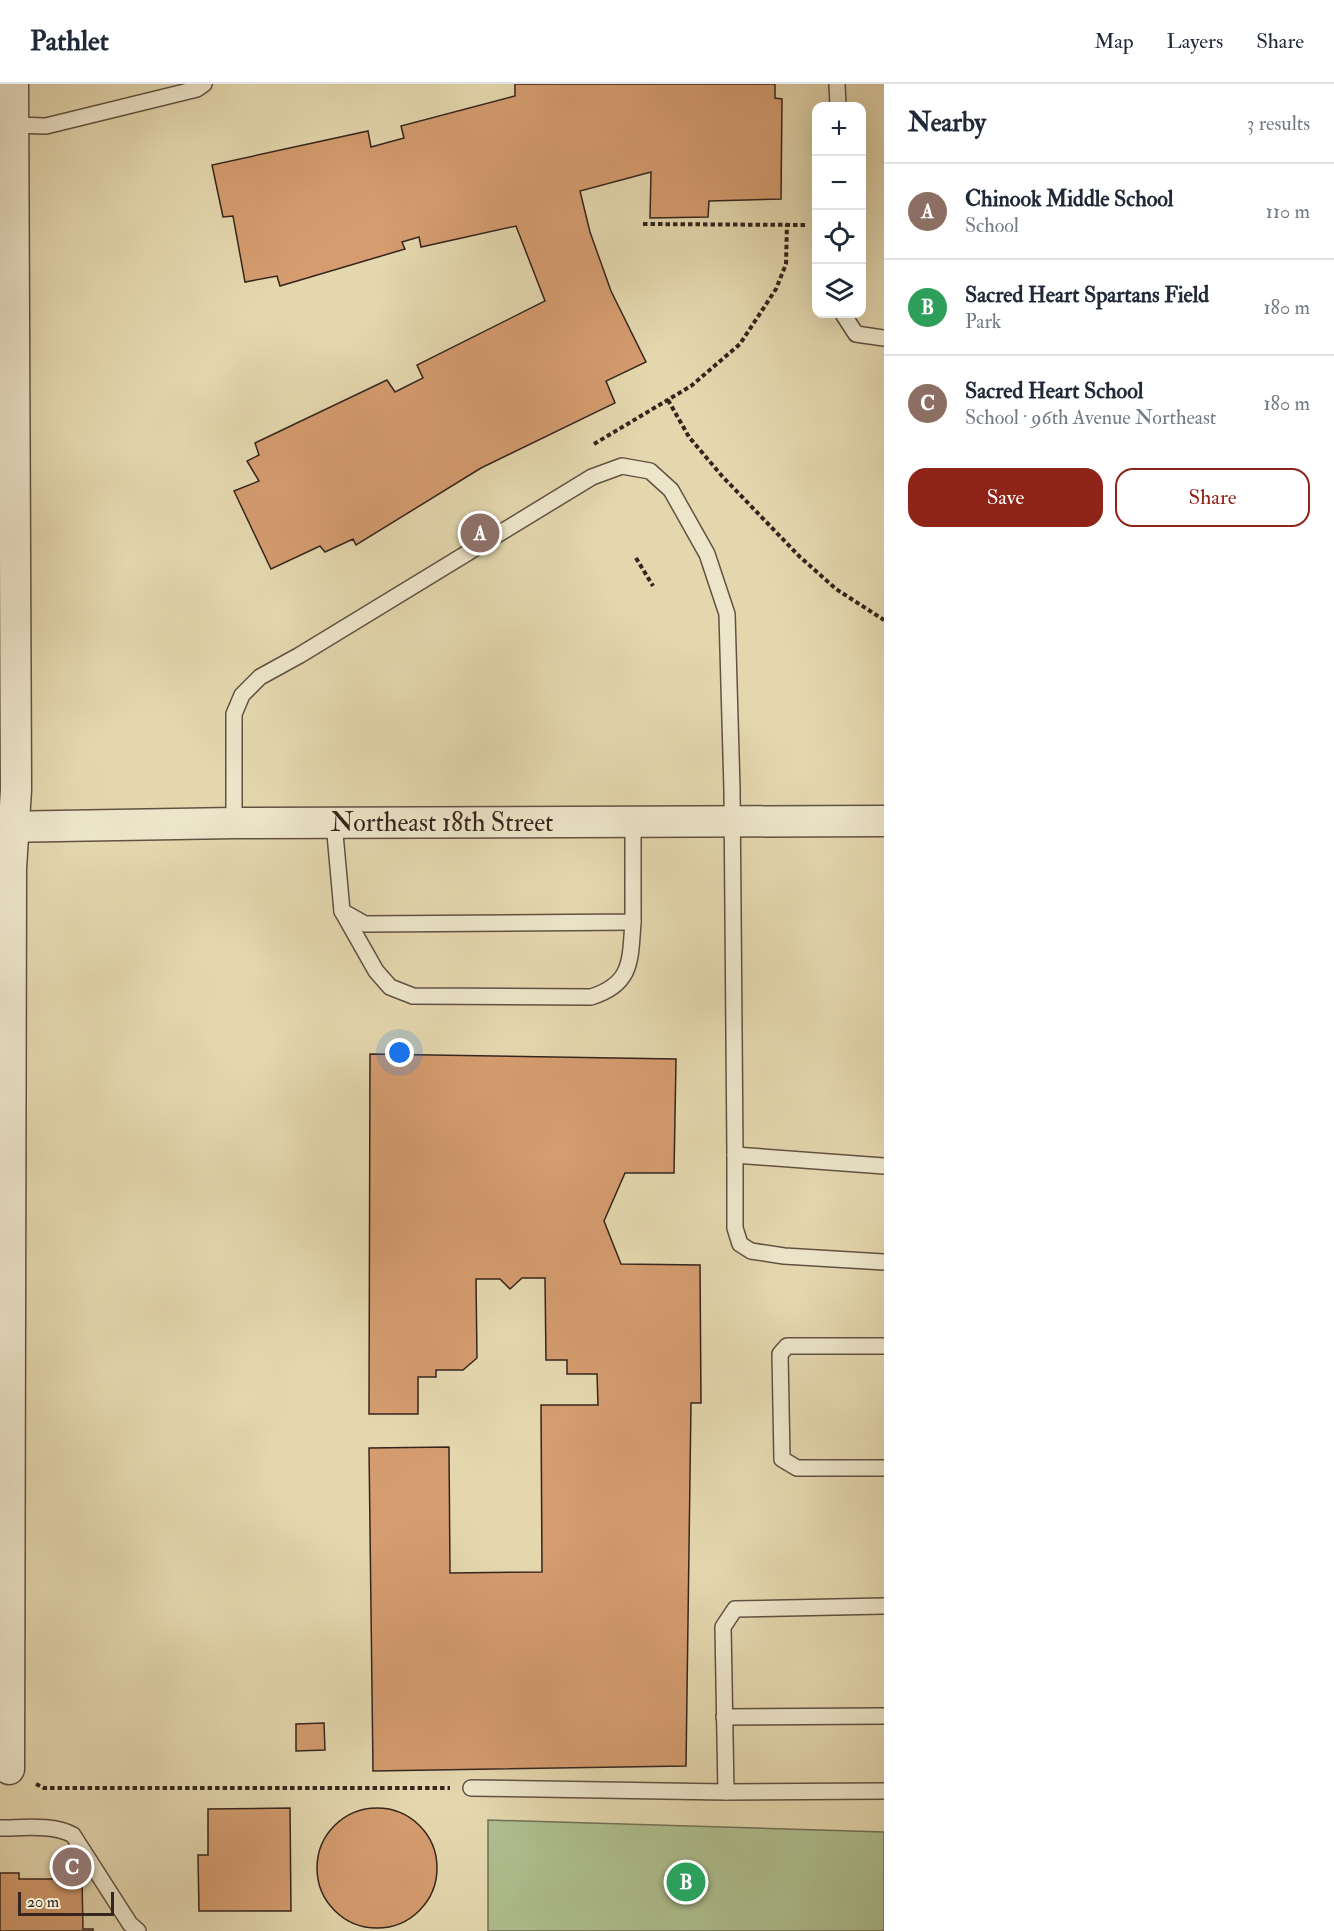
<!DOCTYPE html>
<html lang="en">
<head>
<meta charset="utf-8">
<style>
	body { margin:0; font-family:"IM FELL Double Pica",serif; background:#f2f2f3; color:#1f2937 }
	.controls { position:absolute; right:18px; top:18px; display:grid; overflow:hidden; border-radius:12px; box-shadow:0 6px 24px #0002 }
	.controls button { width:54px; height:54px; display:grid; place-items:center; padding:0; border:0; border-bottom:2px solid #e0e1e3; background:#fff; color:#1f2937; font:30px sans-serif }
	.scale { position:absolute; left:18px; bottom:15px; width:96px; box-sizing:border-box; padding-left:6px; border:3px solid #35251e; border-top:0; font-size:16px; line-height:21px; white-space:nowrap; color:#35251e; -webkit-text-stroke:4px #ede5ca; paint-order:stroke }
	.you { position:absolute; left:400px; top:969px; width:21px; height:21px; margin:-15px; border:4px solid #fff; border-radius:50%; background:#1a73e8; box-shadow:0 0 0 9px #1a73e833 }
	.badge { display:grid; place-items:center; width:39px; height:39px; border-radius:50%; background:#8f2418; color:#fff; font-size:20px; font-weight:700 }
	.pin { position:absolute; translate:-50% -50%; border:3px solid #fff; box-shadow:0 2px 6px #0006 }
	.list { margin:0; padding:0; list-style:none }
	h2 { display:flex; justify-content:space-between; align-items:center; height:78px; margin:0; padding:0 24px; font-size:26px }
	h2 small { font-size:20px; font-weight:400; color:#747a83 }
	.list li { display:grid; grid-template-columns:39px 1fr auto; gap:18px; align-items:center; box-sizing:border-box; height:96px; padding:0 24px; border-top:2px solid #e0e1e3 }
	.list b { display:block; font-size:22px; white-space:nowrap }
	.list p { margin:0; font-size:20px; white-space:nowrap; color:#747a83 }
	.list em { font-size:20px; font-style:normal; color:#747a83 }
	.actions { display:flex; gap:12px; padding:18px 24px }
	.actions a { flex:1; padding:14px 0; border:2px solid #8f2418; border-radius:18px; text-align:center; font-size:21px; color:#8f2418 }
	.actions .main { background:#8f2418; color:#fff }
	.icon { flex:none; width:33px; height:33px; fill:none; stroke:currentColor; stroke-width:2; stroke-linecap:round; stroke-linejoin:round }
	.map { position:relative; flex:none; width:884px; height:1847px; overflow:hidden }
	header { display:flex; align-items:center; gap:36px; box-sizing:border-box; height:84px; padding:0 30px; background:#fff; border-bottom:2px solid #e0e1e3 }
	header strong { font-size:28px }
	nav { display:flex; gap:33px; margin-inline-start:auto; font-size:21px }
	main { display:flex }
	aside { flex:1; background:#fff }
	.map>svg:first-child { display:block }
	.green { fill:#aebf8f; stroke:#727256; stroke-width:1.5 }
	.building { fill:#d49c6f; stroke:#35251e; stroke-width:1.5 }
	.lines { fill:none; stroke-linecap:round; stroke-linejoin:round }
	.lane-casing { stroke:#615242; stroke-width:18 }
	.street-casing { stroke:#615242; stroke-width:33 }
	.path { stroke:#35251e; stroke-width:4; stroke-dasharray:4.5 3; stroke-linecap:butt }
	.lane { stroke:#ede5ca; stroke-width:15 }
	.street { stroke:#ede5ca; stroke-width:30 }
	.labels { text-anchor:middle; stroke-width:4.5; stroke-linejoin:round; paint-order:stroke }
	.street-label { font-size:26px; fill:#35251e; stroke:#ede5ca }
</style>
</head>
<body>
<header>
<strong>Pathlet</strong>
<nav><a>Map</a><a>Layers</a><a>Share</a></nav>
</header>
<main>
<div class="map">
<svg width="884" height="1847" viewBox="0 0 884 1847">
	<rect width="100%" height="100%" fill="#e4d7ae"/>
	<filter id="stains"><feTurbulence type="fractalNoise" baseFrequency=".00333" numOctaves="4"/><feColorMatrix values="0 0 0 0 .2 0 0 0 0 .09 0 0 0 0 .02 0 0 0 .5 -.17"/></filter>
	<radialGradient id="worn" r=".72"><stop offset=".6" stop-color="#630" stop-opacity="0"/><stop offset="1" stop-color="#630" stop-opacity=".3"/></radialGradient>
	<path class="green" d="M488,1736l396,12v99h-396z"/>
	<g class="building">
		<path d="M515,0h260v14l7,1 -1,100 -72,2 -1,16 -58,1 1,-46 -71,19 10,41 21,59 35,71 -40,19 9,22 -134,65 -125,77 -3,-6 -28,13 -5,-6 -49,23 -37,-78 25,-10 -12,-20 12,-6 -4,-12 132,-63 8,12 28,-14 -6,-13 128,-64 -29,-75 -95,21 -2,-10 -17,5 3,7 -125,37 -3,-10 -32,6 -12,-66 -10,1 -11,-52 156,-34 3,16 33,-9 -3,-12 114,-30z"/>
		<path d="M370,970l306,5 -2,114h-49l-21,48 17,43 79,1 1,138h-10l-5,363 -313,5 -4,-323 80,-1 1,126 92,-1 -1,-167h57l-1,-31h-30v-14h-21l-1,-82h-23l-12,11 -10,-10h-24l1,79 -14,12h-27v7h-18v37h-49z"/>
		<path d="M324,1639l1,27 -29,1v-27z"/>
		<circle cx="377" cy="1784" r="60"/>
		<path d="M290,1724l1,103h-92l-1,-56h10v-46z"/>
		<path d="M0,1789h19v6h63l1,50h10v2h-93z"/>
	</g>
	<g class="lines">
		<defs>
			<g id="lane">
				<path d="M837,0l1,22"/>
				<path d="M13,41l33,1 151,-37 7,-5"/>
				<path d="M843,230l13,20 28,4"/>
				<path d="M234,739v-109l8,-19 18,-18 40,-22 292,-178 30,-11 28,5 21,19 36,64 20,60 5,176 3,365 149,11"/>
				<path d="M334,739l8,88 23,13 268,-2v-100"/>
				<path d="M342,827l34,60 14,16 23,9 178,1c42,-13 39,-37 42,-75"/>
				<path d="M735,1071v73l5,16 11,7 33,5 100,6"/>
				<path d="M884,1262h-97l-7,8 2,105 15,9h87"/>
				<path d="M724,1633l160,-1"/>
				<path d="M471,1704l255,4 158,-1"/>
				<path d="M726,1708l-3,-165 12,-18 149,-3"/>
				<path d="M0,1744c23,0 53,-4 73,7l57,89 8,7"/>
			</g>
			<g id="street">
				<path d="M0,743l234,-4 650,-2"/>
				<path d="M9,1685l2,-901 5,-78 -3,-706"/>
			</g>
		</defs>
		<use href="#lane" class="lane-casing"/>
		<use href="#street" class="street-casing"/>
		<g class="path">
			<path d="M643,140l163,1"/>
			<path d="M668,316l21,37 33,39 78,81 36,32 48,31"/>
			<path d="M594,360l97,-58 49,-42 36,-55 10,-25 1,-40"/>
			<path d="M636,474l17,28"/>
			<path d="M36,1700l8,4h406"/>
		</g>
		<use href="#lane" class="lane"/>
		<use href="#street" class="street"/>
	</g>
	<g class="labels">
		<g class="street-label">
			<text x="442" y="747">Northeast 18th Street</text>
		</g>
	</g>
	<rect width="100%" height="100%" filter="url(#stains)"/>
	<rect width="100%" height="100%" fill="url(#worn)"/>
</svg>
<div class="controls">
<button>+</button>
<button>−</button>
<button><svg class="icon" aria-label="locate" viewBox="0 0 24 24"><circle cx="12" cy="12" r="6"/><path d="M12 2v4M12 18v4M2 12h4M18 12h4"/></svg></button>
<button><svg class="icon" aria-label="layers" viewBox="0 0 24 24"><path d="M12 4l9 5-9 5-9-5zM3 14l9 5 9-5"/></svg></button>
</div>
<div class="scale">20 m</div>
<div class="you"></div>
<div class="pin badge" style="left:480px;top:449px;background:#8d6e63">A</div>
<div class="pin badge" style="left:686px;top:1798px;background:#2e9e5b">B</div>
<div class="pin badge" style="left:72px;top:1783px;background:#8d6e63">C</div>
</div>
<aside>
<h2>Nearby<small>3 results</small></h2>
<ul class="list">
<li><span class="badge" style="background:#8d6e63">A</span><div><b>Chinook Middle School</b><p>School</p></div><em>110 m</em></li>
<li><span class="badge" style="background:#2e9e5b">B</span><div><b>Sacred Heart Spartans Field</b><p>Park</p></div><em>180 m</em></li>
<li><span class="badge" style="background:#8d6e63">C</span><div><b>Sacred Heart School</b><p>School · 96th Avenue Northeast</p></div><em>180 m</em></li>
</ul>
<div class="actions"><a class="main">Save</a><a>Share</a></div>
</aside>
</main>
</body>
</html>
